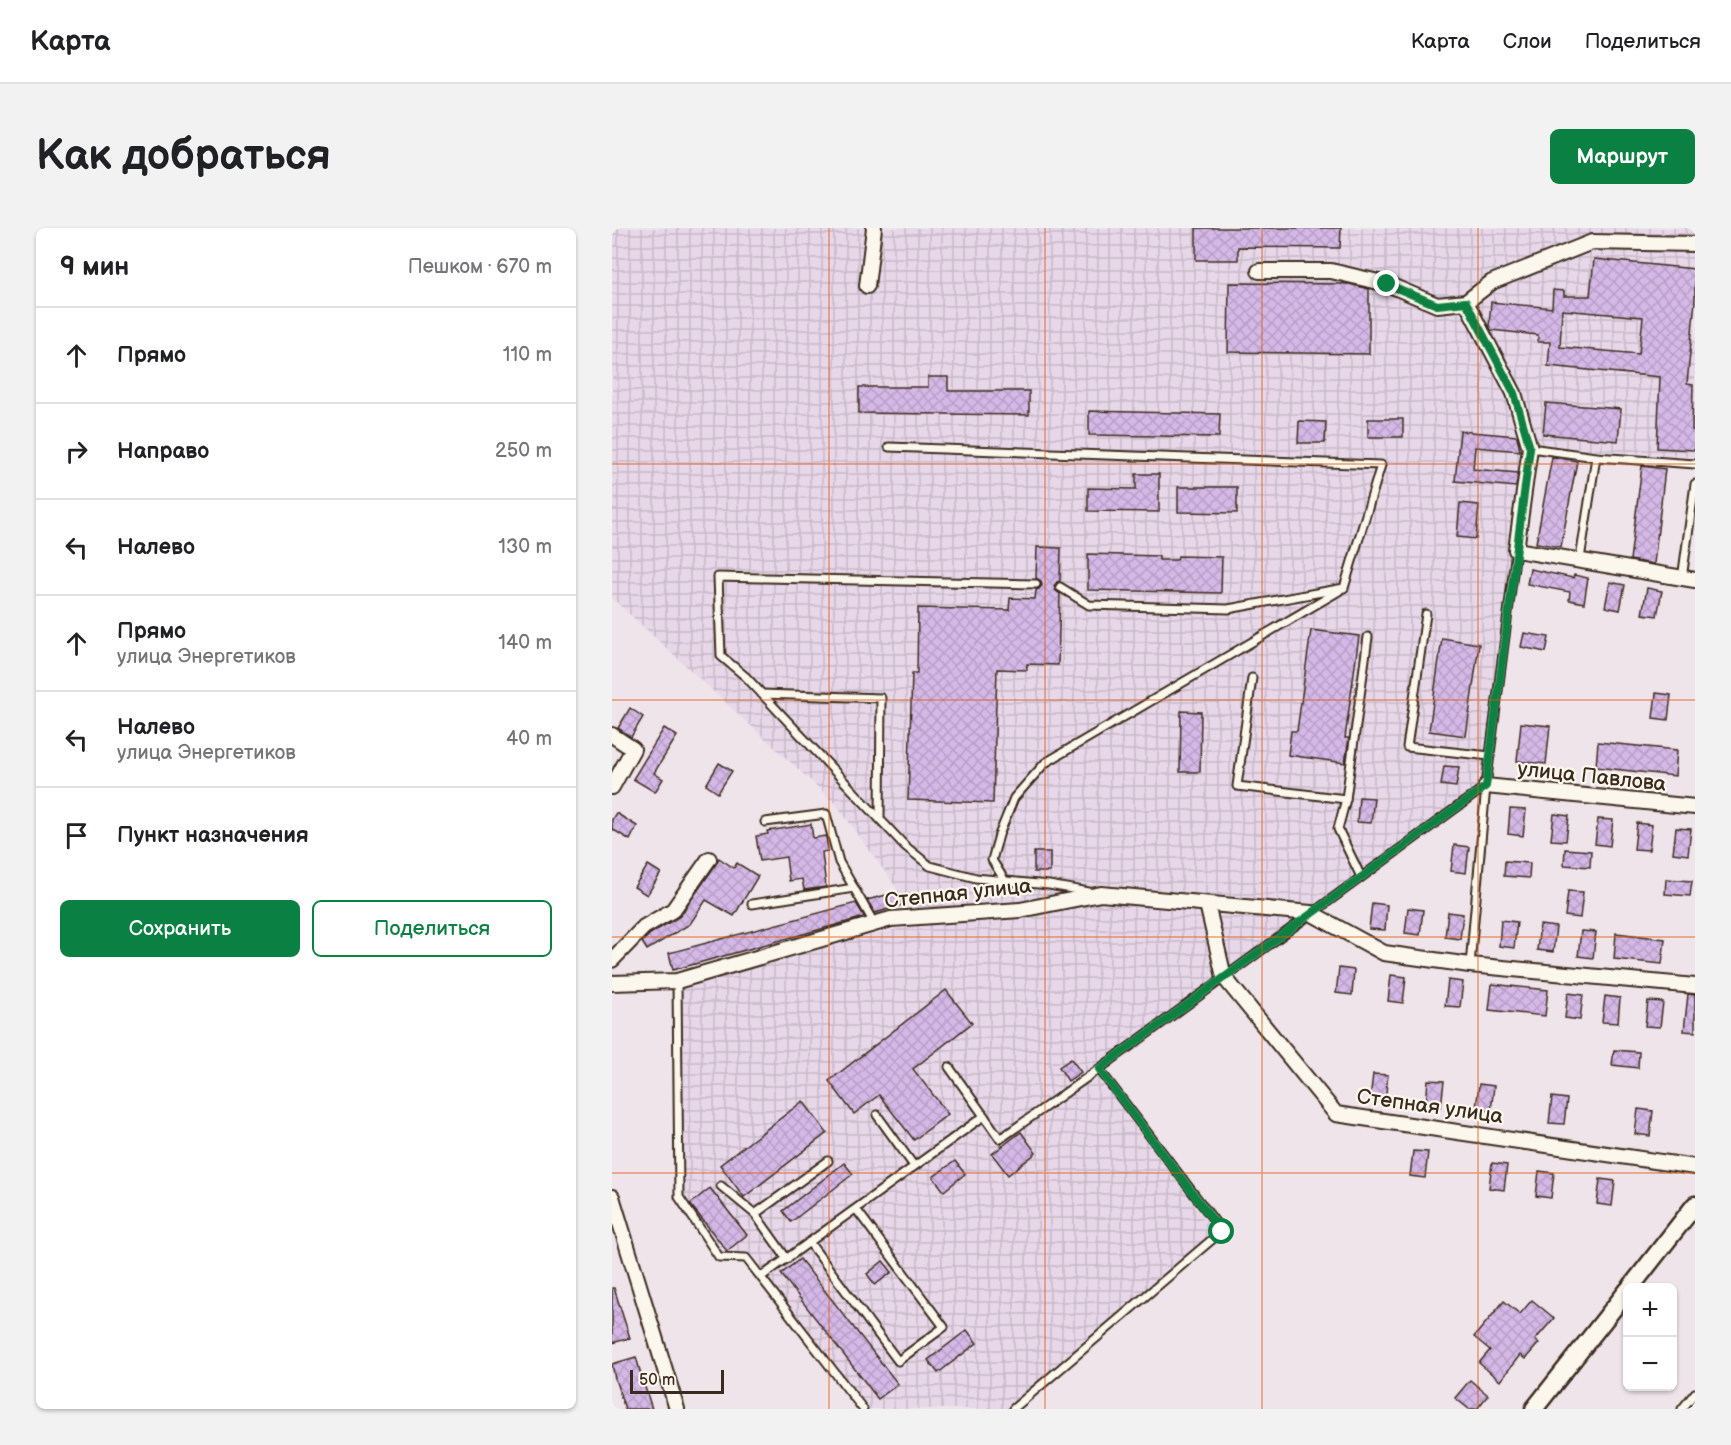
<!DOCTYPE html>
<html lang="ru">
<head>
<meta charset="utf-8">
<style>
	body { margin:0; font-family:"Balsamiq Sans",sans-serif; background:#f2f2f2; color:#202124 }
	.controls { position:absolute; right:18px; bottom:18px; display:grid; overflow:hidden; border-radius:9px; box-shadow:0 2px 4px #0004 }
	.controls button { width:54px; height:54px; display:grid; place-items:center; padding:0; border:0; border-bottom:2px solid #e0e0e0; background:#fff; color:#202124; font:30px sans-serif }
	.scale { position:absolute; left:18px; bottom:15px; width:94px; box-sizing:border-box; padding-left:6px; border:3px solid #3b2a1e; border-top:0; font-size:16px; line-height:21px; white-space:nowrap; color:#3b2a1e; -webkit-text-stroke:4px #fbf7ec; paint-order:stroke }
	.stop { position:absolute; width:18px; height:18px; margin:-14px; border:4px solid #0b8043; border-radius:50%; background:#fff }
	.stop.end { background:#0b8043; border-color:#fff; box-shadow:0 2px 6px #0008 }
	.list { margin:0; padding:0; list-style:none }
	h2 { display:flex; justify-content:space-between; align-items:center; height:78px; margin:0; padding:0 24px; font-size:26px }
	h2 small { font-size:20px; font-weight:400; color:#757577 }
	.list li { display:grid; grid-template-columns:39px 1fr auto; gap:18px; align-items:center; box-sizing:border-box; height:96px; padding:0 24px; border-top:2px solid #e0e0e0 }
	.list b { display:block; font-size:22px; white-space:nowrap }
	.list p { margin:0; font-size:20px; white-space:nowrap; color:#757577 }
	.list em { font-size:20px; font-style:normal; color:#757577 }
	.actions { display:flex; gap:12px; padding:18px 24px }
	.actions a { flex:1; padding:14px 0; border:2px solid #0b8043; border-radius:9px; text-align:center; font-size:21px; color:#0b8043 }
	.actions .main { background:#0b8043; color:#fff }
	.icon { flex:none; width:33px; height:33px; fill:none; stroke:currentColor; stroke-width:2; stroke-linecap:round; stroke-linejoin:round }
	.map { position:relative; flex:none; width:1083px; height:1181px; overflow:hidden; border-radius:9px }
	header { display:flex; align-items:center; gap:36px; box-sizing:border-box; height:84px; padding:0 30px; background:#fff; border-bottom:2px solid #e0e0e0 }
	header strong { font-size:28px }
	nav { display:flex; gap:33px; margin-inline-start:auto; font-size:21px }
	.intro { display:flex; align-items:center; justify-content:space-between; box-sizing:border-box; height:144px; padding:0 36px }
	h1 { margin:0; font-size:42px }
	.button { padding:15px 27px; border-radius:9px; background:#0b8043; color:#fff; font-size:21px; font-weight:700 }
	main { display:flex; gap:36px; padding:0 36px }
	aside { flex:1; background:#fff; border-radius:9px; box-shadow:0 2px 4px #0004 }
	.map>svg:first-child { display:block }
	.industrial { fill:url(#industrial-grid) }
	.building { fill:url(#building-cross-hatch); stroke:#3b2a1e; stroke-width:1.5; fill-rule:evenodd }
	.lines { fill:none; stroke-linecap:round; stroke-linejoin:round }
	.service-casing { stroke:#3b2a1e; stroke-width:11 }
	.minor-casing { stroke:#3b2a1e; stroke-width:18 }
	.tertiary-casing { stroke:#3b2a1e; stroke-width:21 }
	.service { stroke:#fbf7ec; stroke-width:7 }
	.minor { stroke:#fbf7ec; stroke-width:14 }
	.tertiary { stroke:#fbf7ec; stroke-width:16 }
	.route { stroke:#0b8043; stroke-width:8 }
	.grid { fill:none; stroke:#df570d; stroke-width:1.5; stroke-opacity:0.55 }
	.labels { text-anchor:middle; stroke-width:4.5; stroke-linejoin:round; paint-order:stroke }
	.street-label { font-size:21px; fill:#3b2a1e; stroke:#fbf7ec }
</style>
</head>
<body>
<header>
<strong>Карта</strong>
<nav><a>Карта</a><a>Слои</a><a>Поделиться</a></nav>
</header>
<div class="intro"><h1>Как добраться</h1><a class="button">Маршрут</a></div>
<main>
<aside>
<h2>9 мин<small>Пешком · 670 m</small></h2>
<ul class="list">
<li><svg class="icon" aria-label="ahead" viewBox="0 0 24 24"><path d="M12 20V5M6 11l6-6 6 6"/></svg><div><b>Прямо</b></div><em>110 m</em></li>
<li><svg class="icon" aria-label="right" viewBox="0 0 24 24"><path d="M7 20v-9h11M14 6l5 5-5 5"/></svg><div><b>Направо</b></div><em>250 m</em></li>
<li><svg class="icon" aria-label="left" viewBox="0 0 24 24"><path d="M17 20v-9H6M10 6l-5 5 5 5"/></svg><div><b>Налево</b></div><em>130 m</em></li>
<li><svg class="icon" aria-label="ahead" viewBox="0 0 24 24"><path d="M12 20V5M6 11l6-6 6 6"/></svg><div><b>Прямо</b><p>улица Энергетиков</p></div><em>140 m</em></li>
<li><svg class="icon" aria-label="left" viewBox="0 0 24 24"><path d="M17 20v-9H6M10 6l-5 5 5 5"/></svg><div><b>Налево</b><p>улица Энергетиков</p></div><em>40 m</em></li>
<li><svg class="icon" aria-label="arrive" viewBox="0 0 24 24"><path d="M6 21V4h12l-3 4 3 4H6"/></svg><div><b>Пункт назначения</b></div></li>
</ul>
<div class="actions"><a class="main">Сохранить</a><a>Поделиться</a></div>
</aside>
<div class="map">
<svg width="1083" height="1181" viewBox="0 0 1083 1181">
	<defs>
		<pattern id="industrial-grid" width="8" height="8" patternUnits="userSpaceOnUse" patternTransform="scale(1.5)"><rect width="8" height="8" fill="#e7d7e9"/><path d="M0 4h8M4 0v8" fill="none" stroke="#c7b9c7"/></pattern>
		<pattern id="building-cross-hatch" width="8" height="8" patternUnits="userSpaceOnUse" patternTransform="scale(1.5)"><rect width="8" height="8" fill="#d4b8e6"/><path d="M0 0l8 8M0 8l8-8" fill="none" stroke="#b79ec5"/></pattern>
	</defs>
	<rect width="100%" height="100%" fill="#efe4ea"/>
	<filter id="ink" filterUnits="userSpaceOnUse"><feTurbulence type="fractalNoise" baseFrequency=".0167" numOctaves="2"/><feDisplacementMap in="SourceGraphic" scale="12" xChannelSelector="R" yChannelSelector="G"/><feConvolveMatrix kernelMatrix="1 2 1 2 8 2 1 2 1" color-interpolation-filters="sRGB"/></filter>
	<g filter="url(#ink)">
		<path class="industrial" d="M0,0h1083v229l-168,-11 -44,339 -388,285 119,162 -208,177h-138l-121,-154h-27l-39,-59 -3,-214 244,-59 -86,-119 -224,-206z"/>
		<g class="building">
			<path d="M584,0h145l-1,20 -102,-1v13h-42z"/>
			<path d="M982,31l101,10v32l-8,83 6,1 -1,45h3v20l-38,-2 3,-71 -112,-11 2,-24h-12v-7l-47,-5 -2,-4 2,-24 61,6 1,-18 11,1v5h26zM950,82l81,7 -4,37 -79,-7z"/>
			<path d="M617,55l120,1 20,5v65l-141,-2z"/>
			<path d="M316,149h20v14h81v24l-170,-2v-26h69z"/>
			<path d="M934,175l75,6 -3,32 -75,-7z"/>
			<path d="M477,183l131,3 -1,23 -130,-2z"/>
			<rect x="756" y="191" width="35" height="18"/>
			<path d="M687,193l27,1 -1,21h-27z"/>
			<path d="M848,203l57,5 3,15 -45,-4 -2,22 45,4 -2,14 -61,-6z"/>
			<path d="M940,229l25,4 -16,86 -25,-4z"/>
			<path d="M1030,238l23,3 -11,95 -24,-4z"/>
			<path d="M524,246h23v38l-71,-1v-23l48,1z"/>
			<path d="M566,259h59v26l-59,-1z"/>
			<path d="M848,275l19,2 -3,34 -19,-2z"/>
			<path d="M425,319l24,1 -1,33 -3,1 -3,4 1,4 5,4 -2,71 -31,-1v6l-30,-1 -4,134 -85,-3 4,-127h5l1,-65 91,2 1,-12 25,1 1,-9 3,-1 3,-4 -1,-4 -5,-3z"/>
			<path d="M476,326l71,2v4h18l1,-4 44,1 -1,36 -133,-3z"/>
			<path d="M918,341l43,9 1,-3 14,3 -4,25 -15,-3 1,-8 -43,-8z"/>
			<path d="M998,354l15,3 -5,25 -15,-3z"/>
			<path d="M1035,360l15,3 -5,25 -15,-2z"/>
			<path d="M699,402l48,6 -14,102h4l-4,25 -57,-8 3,-24h6z"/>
			<path d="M912,405l25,4 -3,15 -25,-5z"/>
			<path d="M830,410l37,6 -13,92 -37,-5z"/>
			<path d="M1044,465l15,2 -3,25 -15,-2z"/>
			<path d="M18,480l13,9 -12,20 -13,-9z"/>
			<path d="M569,483l20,1 -1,60h-20z"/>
			<path d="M909,495l29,3 -4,38 -29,-3z"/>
			<path d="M52,500l13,8 -23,37 9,6 -8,13 -22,-13z"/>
			<path d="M986,514l79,8 -2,26 -79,-9z"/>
			<path d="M107,535l13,8 -14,22 -12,-8z"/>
			<path d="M832,538l15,1 -3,20 -15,-2z"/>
			<path d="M747,569l15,1 -3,25 -14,-1z"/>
			<path d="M898,581l16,1 -3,26 -15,-2z"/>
			<path d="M4,585l21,13 -7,14 -18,-11v-10z"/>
			<path d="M942,586l15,2 -3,25 -15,-1z"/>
			<path d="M986,591l15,1 -3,26 -15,-2z"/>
			<path d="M1025,595l15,2 -3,25 -15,-1z"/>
			<path d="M199,596l2,14 13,-2 2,15 -6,1 4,35 -22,3 -2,-11 -13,2 -3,-24 -26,4 -4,-25 12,-2 -1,-3z"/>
			<path d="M1064,600l15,1 -3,26 -15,-2z"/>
			<path d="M842,617l15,2 -3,26 -15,-2z"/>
			<path d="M953,621l26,2 -1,16 -26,-2z"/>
			<rect x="422" y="624" width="16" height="20"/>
			<path d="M107,630l15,10 3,-5 21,13 -24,40 -28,-16 -16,24 -43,26 -5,-8 8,-8 30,-18 36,-52z"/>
			<path d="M893,633l25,2 -1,15 -25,-2z"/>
			<path d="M36,637l13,8 -14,22 -13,-8z"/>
			<path d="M1054,651l26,2 -2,15 -25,-2z"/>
			<path d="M956,663l15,1 -3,26 -15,-2z"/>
			<path d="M286,664l4,13 -27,8 -8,-13z"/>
			<path d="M244,675l8,13 -3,2 -188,52 -4,-17z"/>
			<path d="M760,675l15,2 -2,25 -16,-1z"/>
			<path d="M796,680l15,2 -3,25 -15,-2z"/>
			<path d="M836,684l15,2 -3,25 -15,-2z"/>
			<path d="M889,692l16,2 -3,26 -15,-2z"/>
			<path d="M928,697l16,2 -3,25 -16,-2z"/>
			<path d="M969,703l15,1 -3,26 -15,-2z"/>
			<path d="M1004,705l49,6 -3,25 -48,-5z"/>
			<path d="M727,740l15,2 -2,25 -16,-2z"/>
			<path d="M779,747l15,2 -3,26 -15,-2z"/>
			<path d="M836,752l15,2 -3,25 -15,-1z"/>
			<path d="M880,756l56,6 -3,26 -56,-6z"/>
			<path d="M334,762l26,33 -59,46 35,45 -34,26 -35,-45 -25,19 -25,-33z"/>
			<path d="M956,765l15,2 -3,25 -15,-2z"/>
			<path d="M1076,766l7,1v37l-11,-1z"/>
			<path d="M993,768l15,2 -2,25 -16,-1z"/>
			<path d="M1036,773l15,1 -3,25 -15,-1z"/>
			<path d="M1002,822l25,2 -1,16 -26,-3z"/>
			<path d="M459,831l10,13 -13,9 -9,-14z"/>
			<path d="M761,846l15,1 -3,26 -15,-2z"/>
			<path d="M816,852l16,1 -3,26 -15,-2z"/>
			<path d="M867,856l15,2 -3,25 -15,-2z"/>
			<path d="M940,869l15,2 -3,25 -15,-1z"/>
			<path d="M191,873l24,32 -83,64 -24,-32z"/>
			<path d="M1026,881l15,2 -3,25 -15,-2z"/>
			<path d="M409,904l15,21 -28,22 -16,-21z"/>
			<path d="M801,923l15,1 -3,26 -15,-2z"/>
			<path d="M343,933l10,13 -21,17 -11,-14z"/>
			<path d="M232,935l9,11 -62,48 -8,-11z"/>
			<path d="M880,935l15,2 -3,25 -15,-2z"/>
			<path d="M927,943l15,2 -3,25 -15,-2z"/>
			<path d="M988,951l15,2 -3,25 -15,-2z"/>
			<path d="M98,960l37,47 -20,16 -37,-47z"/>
			<path d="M188,1031l98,125 -20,15 -97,-125z"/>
			<path d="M271,1033l9,11 -17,13 -8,-11z"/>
			<path d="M0,1060h2l16,50 -18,5z"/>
			<path d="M920,1072l22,18 -19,22 4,3 -14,16 -5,-4 -20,26 -21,-18 11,-13 -16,-13 30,-36 16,13z"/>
			<path d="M355,1102l10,13 -39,30 -10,-13z"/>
			<path d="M24,1129l7,24 9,28h-27l-10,-30 -3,-15z"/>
			<path d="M858,1152l18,15 -11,14h-8l-14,-11z"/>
		</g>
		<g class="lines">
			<defs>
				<g id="service">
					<path d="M277,219l492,18 -37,123 -116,21 -139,-4 -29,-18"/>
					<path d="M918,220l66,9 99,7"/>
					<path d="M968,331l16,-102"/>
					<path d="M1070,351l13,-95"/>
					<path d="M424,356l-318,-7 3,79 25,21 159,169 25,20 46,12 73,7 40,7"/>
					<path d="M814,386l-19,133 83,9"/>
					<path d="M640,450l-15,108 109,13"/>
					<path d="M150,466l119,4 -1,121"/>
					<path d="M153,594l61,-8 13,48 35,61"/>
					<path d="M749,649l-23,-48 8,-30 22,-162"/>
					<path d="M393,653l-13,-21 7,-25 15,-37 31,-35 294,-172"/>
					<path d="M140,676l102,-16"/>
					<path d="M858,737l16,-179 30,-236"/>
					<path d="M65,753l2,216 40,60 27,1 117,151"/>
					<path d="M337,839l35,49"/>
					<path d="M265,887l37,51"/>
					<path d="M109,958l34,28"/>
					<path d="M197,1014l89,119 46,-34 -88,-118"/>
					<path d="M175,1031l-32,-45 73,-53"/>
					<path d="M149,1049l223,-161 16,23 99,-70"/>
					<path d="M401,1181l209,-178 -123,-162 387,-283"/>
					<path d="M1070,1181l13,-16"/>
				</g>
				<g id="minor">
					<path d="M647,43h72l56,13 50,21 29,-3 26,-20 100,-40 103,2"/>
					<path d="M255,58l7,-58"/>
					<path d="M854,74l48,91 16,55 -14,102 179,30"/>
					<path d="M0,507l21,14 -21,38"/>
					<path d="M874,558l209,21"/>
					<path d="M595,676l17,73 112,137 359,53"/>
					<path d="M0,732l32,-33 29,-17 36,-51"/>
					<path d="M0,755l65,-2 214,-62 129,-9 81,-16 210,19 73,40 86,12 225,21"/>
					<path d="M0,969l65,212"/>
				</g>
				<g id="tertiary">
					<path d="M1018,1060l65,-83"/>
					<path d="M922,1181l94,-119"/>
				</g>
			</defs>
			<use href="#service" class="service-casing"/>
			<use href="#minor" class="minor-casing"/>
			<use href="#tertiary" class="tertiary-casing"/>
			<use href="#service" class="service"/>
			<use href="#minor" class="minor"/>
			<use href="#tertiary" class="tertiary"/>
		</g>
	</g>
	<g class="lines" filter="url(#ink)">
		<path class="route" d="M610,1004l-123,-163 387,-283 44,-338 -16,-55 -48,-91 -29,3 -50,-21"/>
	</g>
	<path class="grid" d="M217,0v1181M433,0v1181M650,0v1181M866,0v1181M0,236h1083M0,472h1083M0,709h1083M0,945h1083"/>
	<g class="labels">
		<g class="street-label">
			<text transform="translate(980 548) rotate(6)" y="7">улица Павлова</text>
			<text transform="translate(346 665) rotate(-6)" y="7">Степная улица</text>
			<text transform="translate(818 878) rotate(8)" y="7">Степная улица</text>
		</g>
	</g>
</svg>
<div class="controls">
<button>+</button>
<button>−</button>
</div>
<div class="scale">50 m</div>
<div class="stop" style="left:610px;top:1004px"></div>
<div class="stop end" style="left:775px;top:56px"></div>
</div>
</main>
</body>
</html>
